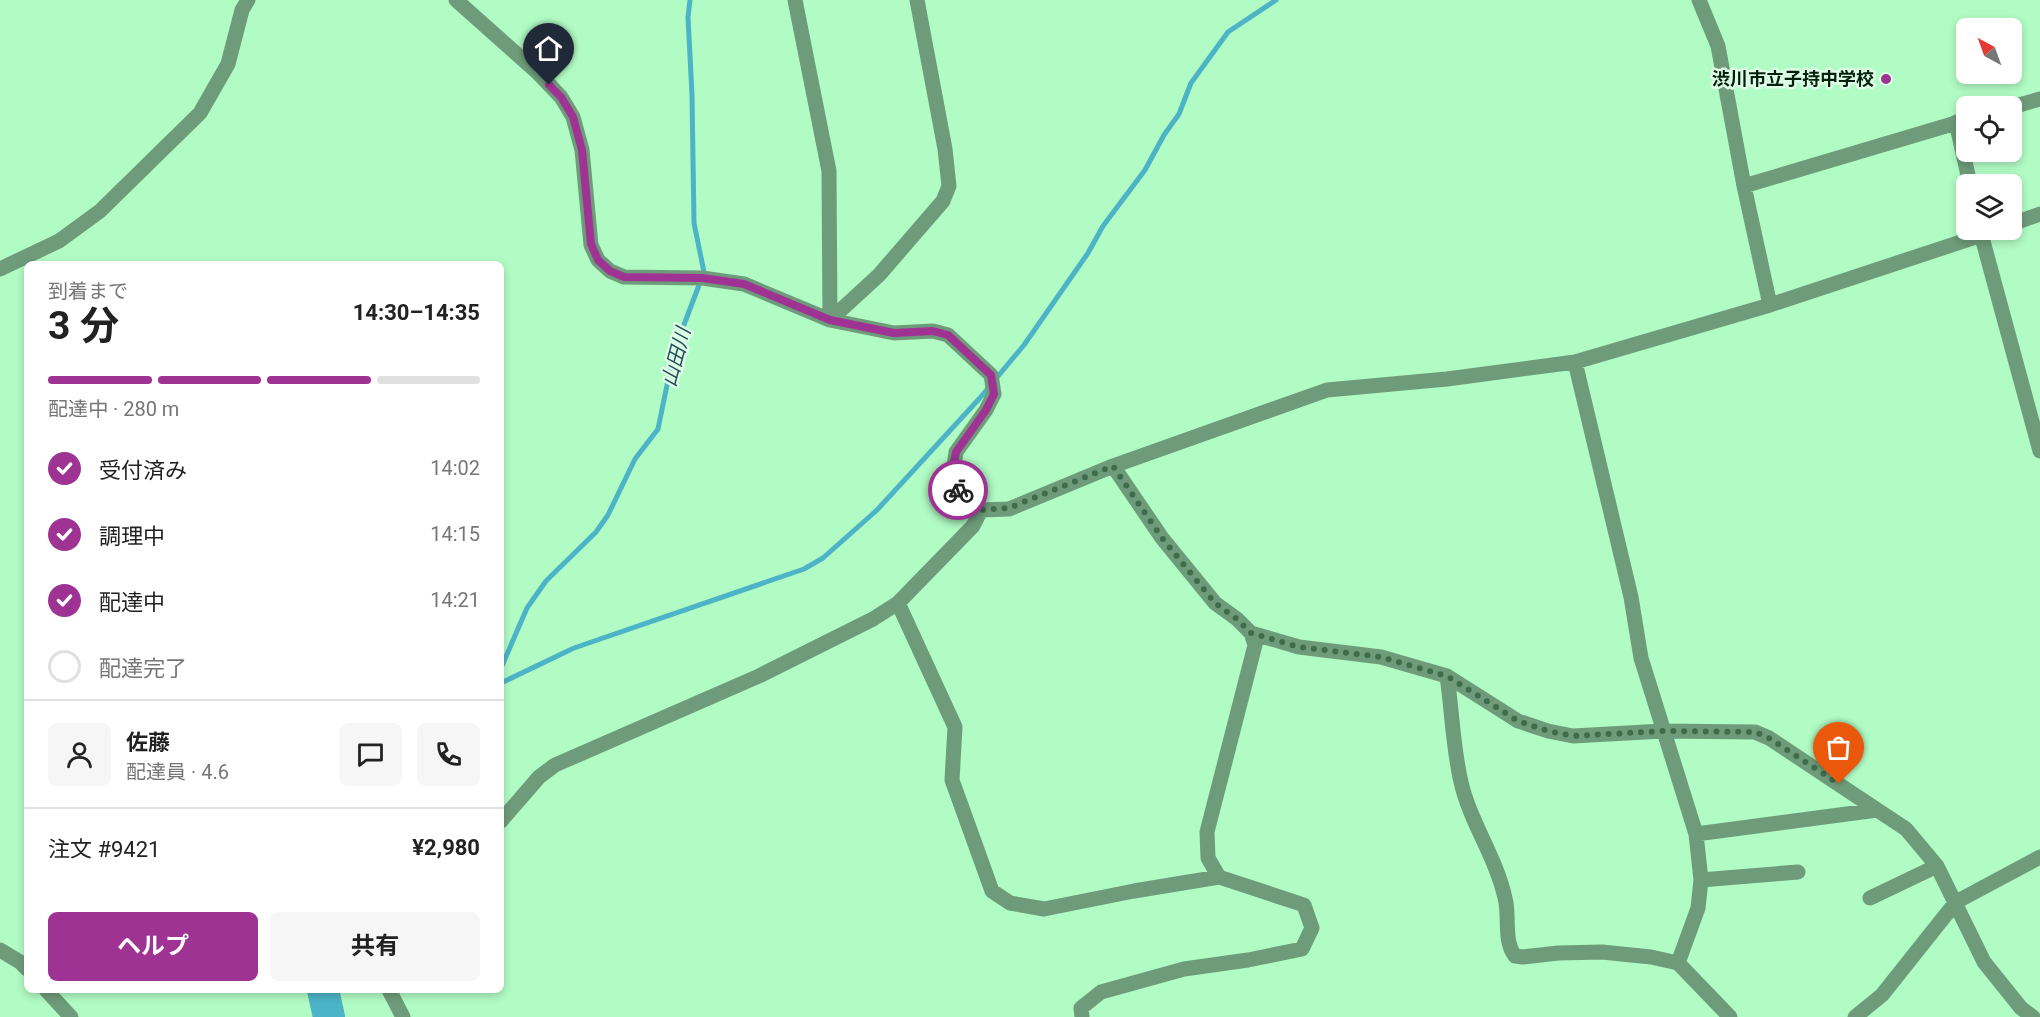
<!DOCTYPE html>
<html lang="ja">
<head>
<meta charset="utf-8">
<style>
  :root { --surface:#fff; --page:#f6f6f6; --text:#222; --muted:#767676; --line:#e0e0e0; --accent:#9e3393 }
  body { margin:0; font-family:Roboto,"Noto Sans JP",sans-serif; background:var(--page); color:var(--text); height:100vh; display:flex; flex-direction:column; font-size:22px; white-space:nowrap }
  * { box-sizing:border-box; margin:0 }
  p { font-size:20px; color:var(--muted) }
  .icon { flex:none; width:33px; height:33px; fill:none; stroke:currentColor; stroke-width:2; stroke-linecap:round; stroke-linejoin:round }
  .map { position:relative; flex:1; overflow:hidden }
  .drawer { position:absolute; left:24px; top:261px; width:480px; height:732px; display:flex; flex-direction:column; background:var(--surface); border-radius:9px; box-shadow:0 3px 9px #0003 }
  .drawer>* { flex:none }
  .needle { width:39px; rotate:319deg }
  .buttons { position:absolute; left:1956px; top:18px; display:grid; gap:12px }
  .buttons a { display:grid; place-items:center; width:66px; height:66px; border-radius:9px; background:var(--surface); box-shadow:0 3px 9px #0003; font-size:30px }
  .pin { position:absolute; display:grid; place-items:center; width:51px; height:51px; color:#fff; margin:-62px -26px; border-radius:50% 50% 50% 0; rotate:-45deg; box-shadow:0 0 6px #0007 }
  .pin .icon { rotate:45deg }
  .courier { position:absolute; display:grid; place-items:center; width:60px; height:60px; margin:-30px; border:4px solid #9e3393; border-radius:50%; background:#fff; color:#222; box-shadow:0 2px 8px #0007 }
  .summary em { font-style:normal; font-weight:700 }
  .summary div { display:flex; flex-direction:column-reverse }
  .summary { display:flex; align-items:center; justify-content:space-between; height:102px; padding:0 24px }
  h1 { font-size:39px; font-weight:700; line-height:45px }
  .bar { display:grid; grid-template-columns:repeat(4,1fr); gap:9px 6px; align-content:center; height:72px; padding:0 24px }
  .bar i { height:8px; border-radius:4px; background:var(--line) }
  .bar .active { background:var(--accent) }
  .bar p { grid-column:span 4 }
  .line { display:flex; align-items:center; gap:15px; padding:0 24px; border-top:2px solid var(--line) }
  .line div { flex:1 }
  .round { display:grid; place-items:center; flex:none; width:63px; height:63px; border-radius:9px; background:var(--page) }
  ol { padding:0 24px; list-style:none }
  li { display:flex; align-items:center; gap:18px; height:66px }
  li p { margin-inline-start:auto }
  li .icon { padding:6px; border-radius:50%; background:var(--accent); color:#fff; stroke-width:4 }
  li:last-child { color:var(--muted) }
  li i { width:33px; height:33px; border:3px solid var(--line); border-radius:50% }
  .button { display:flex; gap:12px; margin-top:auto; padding:12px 24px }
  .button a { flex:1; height:69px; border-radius:9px; background:var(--accent); color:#fff; font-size:24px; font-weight:700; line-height:69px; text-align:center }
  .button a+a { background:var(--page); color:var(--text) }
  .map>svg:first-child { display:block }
</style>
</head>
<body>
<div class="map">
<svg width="2040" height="1017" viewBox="0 0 2040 1017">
  <rect width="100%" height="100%" fill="#b1fbc4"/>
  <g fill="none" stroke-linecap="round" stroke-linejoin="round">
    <path stroke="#4db3c6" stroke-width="5" d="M501 668 527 608 546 581 596 532 608 515 635 459 658 429 674 351 704 272 694 223 692 95 688 17 690 0
      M501 683 574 648 804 569 823 558 877 510 979 399 1024 345 1088 253 1103 226 1145 170 1164 135 1179 114 1191 83 1228 32 1276 0"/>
    <path stroke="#4db3c6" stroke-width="32" d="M323 990 329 1017"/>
    <path stroke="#6e9c7a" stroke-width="15" d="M456 0 538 73 561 97 573 117 582 150 591 245 598 260 610 271 624 277 702 278 744 284 830 320 894 333 933 331 948 335 991 375 994 394 986 410 956 452 953 473 957 489 981 510 1009 509 1113 466 1327 390 1447 379 1575 362 1770 305 1997 230
      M795 0 829 171 830 320
      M1699 0 1718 46 1744 186 1770 305
      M2012 107 2040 99
      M1956 122 1970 184
      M1744 186 1966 120
      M2012 224 2040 214
      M1980 230 2040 451
      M0 269 59 241 100 211 200 113 228 64 242 10 248 0
      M830 320 879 275 943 201 949 186 945 149 917 0
      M1575 362 1631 597 1641 658 1696 834 1701 880 1698 908 1678 963
      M898 603 955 727 952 780 992 891 1010 903 1044 909 1134 891 1219 877
      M1251 633 1299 647 1381 657 1447 676 1518 721 1548 731 1573 736 1663 731 1755 732 1769 738 1906 829 1937 866 1984 962 2021 1008 2033 1017
      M1447 676C1452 711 1453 748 1461 782 1470 822 1496 857 1505 898 1510 916 1503 940 1515 956L1523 957 1558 953 1602 952 1651 957 1678 963 1730 1017
      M501 821 539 777 555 765 759 676 873 619 898 603 973 526 981 510
      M1696 834 1877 810
      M1701 880 1798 872
      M1870 898 1937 866
      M0 950 20 962 27 969
      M46 990 71 1017
      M389 990 403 1017
      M1082 1017 1081 1008 1101 992 1184 969 1248 960 1302 949 1312 928 1304 905 1219 877 1208 858 1207 832 1255 645 1251 633 1237 619 1215 603 1162 538 1113 466
      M1855 1017 1882 995 1956 902 2040 857"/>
  </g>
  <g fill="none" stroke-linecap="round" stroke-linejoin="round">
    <path stroke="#3f6d4c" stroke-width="6" stroke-dasharray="0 10.8" d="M958 490 981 510 1009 508 1113 466 1162 538 1215 603 1237 619 1251 633 1299 647 1381 657 1447 676 1518 721 1548 731 1573 736 1663 731 1755 732 1769 738 1839 784"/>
    <path stroke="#9e3393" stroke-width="8" d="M549 85 561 97 573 117 582 150 591 244 598 260 610 271 624 277 702 278 744 284 830 320 894 333 933 331 948 335 991 375 994 394 986 410 956 452 952 473 958 490"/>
  </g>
  <circle fill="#9e3393" stroke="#dffce6" stroke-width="2" cx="1886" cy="79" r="6"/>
  <g text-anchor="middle" stroke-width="5" stroke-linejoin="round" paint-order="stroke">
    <g font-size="18" font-weight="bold" fill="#02200c" stroke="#dffce6" text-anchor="end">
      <text x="1874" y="85">渋川市立子持中学校</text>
    </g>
    <g font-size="20" font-style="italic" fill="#224e57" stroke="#dffce6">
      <text transform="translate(676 357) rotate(-75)" y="7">山田川</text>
    </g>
  </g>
</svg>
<div class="buttons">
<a><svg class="needle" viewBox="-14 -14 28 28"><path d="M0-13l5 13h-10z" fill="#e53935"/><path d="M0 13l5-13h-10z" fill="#767676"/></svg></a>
<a><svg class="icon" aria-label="locate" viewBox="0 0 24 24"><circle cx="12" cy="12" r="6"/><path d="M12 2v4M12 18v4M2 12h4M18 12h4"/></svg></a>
<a><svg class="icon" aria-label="layers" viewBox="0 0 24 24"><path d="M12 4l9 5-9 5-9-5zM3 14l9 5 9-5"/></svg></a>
</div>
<div class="pin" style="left:1839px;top:784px;background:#ea580c"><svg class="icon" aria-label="bag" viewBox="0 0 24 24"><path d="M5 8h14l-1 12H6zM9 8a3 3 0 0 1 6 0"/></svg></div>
<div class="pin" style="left:549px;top:85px;background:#1f2937"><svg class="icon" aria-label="home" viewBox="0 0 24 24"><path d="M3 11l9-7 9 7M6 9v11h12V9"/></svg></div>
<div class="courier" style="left:958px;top:490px"><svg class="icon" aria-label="bike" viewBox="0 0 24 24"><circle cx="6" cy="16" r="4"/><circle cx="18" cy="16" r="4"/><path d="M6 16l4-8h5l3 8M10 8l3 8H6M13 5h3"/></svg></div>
<section class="drawer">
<div class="summary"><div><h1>3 分</h1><p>到着まで</p></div><em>14:30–14:35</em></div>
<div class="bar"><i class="active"></i><i class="active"></i><i class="active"></i><i></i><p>配達中 · 280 m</p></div>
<ol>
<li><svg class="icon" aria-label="check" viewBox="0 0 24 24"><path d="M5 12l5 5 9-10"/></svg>受付済み<p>14:02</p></li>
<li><svg class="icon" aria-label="check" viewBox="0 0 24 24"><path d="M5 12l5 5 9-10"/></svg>調理中<p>14:15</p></li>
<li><svg class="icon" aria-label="check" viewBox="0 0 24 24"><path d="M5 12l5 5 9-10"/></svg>配達中<p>14:21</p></li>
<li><i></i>配達完了</li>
</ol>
<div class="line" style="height:108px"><a class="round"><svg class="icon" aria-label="person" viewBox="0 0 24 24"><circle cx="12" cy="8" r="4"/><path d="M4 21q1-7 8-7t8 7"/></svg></a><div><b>佐藤</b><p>配達員 · 4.6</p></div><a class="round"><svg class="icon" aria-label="chat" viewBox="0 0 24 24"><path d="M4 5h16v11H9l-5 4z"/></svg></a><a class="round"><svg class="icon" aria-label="phone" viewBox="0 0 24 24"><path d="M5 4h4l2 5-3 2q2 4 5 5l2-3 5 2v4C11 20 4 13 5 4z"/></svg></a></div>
<div class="line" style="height:78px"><div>注文 #9421</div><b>¥2,980</b></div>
<div class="button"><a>ヘルプ</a><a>共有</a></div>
</section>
</div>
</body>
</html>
